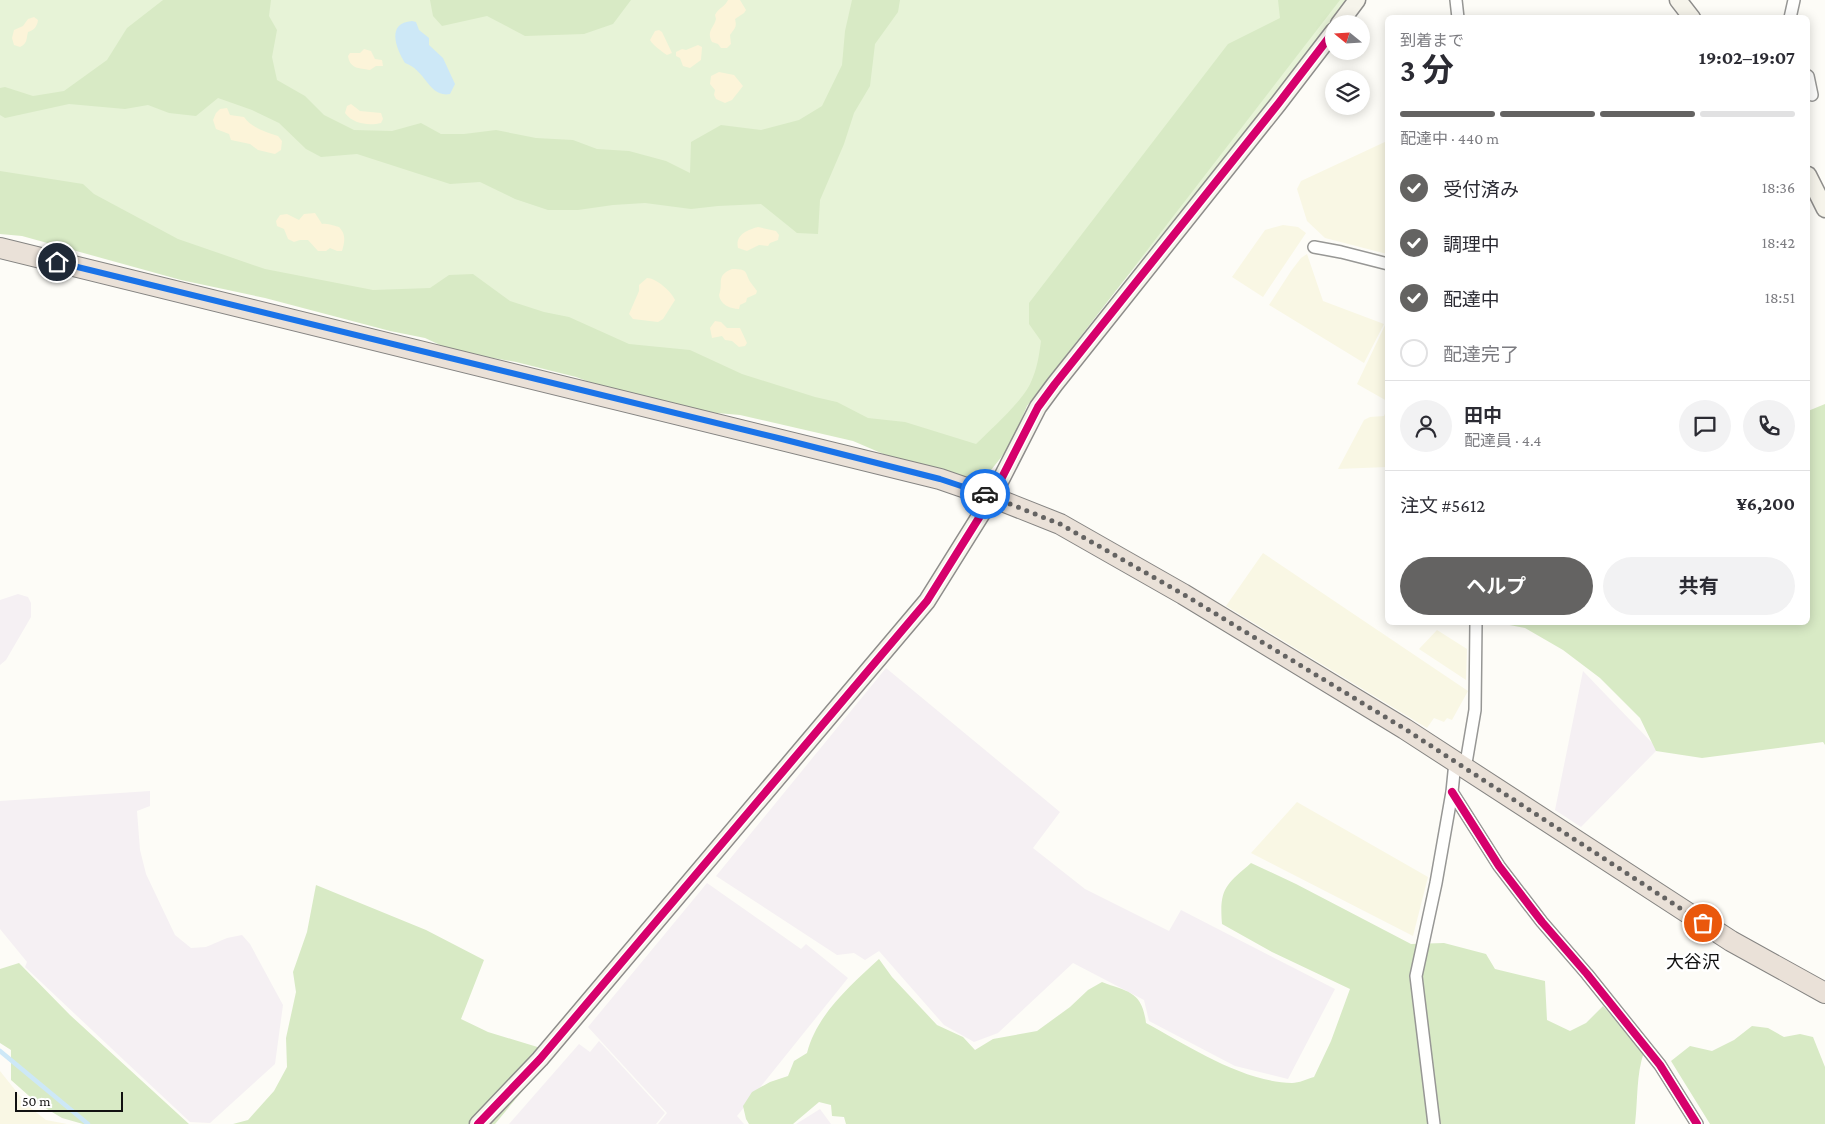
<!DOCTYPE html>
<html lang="ja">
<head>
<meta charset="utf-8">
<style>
  :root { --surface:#fff; --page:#f2f2f3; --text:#2b2b33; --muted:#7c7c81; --line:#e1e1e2; --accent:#646362 }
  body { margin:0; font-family:"Crimson Pro","Noto Sans JP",serif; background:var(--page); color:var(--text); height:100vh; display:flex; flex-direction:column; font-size:19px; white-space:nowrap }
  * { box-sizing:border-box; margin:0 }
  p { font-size:16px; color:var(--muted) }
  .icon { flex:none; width:28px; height:28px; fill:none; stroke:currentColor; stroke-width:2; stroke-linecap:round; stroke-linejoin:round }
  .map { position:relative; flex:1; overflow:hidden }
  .side { position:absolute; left:1385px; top:15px; width:425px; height:610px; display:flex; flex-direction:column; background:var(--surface); border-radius:8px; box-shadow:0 2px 12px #0003 }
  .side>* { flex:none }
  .needle { width:32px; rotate:288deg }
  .tools { position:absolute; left:1325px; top:15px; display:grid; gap:10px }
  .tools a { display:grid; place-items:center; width:45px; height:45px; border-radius:50%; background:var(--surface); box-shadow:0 2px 12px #0003; font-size:25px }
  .scale { position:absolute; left:15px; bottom:12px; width:108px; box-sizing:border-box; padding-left:5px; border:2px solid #111; border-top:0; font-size:14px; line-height:18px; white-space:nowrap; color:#111; -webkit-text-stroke:4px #fff; paint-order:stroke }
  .pin { position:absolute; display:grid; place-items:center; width:42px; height:42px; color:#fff; margin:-21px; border:2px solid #fff; border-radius:50%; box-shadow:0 1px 5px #0007 }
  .courier { position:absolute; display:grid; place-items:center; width:50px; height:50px; margin:-25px; border:4px solid #1a73e8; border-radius:50%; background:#fff; color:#222; box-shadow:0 1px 6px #0007 }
  .head em { font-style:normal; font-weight:700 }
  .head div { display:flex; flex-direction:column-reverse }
  .head { display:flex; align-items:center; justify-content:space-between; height:85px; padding:0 15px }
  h1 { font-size:32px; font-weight:700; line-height:38px }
  .bar { display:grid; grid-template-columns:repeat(4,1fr); gap:8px 5px; align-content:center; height:60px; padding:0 15px }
  .bar i { height:6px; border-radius:4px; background:var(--line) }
  .bar .selected { background:var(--accent) }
  .bar p { grid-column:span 4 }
  .line { display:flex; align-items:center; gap:12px; padding:0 15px; border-top:1px solid var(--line) }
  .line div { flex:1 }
  .round { display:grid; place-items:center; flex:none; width:52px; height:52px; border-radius:26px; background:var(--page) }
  ol { padding:0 15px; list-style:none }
  li { display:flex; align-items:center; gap:15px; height:55px }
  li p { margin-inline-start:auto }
  li .icon { padding:5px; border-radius:50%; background:var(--accent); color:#fff; stroke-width:4 }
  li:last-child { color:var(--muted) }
  li i { width:28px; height:28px; border:2px solid var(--line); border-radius:50% }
  .primary-button { display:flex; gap:10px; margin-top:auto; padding:10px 15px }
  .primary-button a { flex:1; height:58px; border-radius:30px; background:var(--accent); color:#fff; font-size:20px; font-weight:700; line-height:58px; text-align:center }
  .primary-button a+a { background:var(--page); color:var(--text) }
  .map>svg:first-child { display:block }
</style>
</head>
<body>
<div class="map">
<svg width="1825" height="1124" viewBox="0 0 1825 1124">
  <rect width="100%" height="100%" fill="#fdfcf7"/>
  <path fill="#f5f0f3" d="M18 594 28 597 31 603V617L6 660 0 665V600Z
    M886 668 1060 812 1033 848 1085 889 1169 931 1181 910 1335 989 1288 1079 1235 1066 1149 1021 1144 1000 1073 963 998 1033 974 1042 944 1025 879 951 865 960 854 953 837 955 716 876Z
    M1583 671 1658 749 1581 827 1555 810Z
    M150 791V806L137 811 140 850 146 874 175 935 191 948 206 947 227 938 242 935 250 944 283 1005 275 1064 210 1123 190 1122 144 1079 25 967 27 962 0 929V801Z
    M707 883 801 949 806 944 848 978 737 1116 744 1124H658L667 1113 588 1027Z
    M599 1041 665 1113 656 1124H509L579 1044 590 1052Z
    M820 1109 831 1124H796Z"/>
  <path fill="#f9f7e4" d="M1387 141V254L1325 238 1307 221 1297 189 1301 181Z
    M1283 225 1298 227 1306 233 1263 297 1232 277 1265 230Z
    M1307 254 1323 301 1384 324 1364 363 1269 305 1291 271 1301 258Z
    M1386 323H1388L1387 401 1357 384Z
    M1387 409V467L1338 469 1364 420 1370 417 1384 416Z
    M1263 553 1468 691 1452 720 1447 718 1444 722 1434 718 1427 728 1226 606Z
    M1437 630 1467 649 1466 680 1419 649Z
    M1297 802 1428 877 1413 936 1251 853Z
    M0 1071 28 1106 46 1120 67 1124H0Z"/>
  <path fill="#e7f3d7" d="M0 0H1354L977 460 0 208Z"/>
  <path fill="#d8eac5" d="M163 0H271L269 16 277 30 272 57 277 80 305 96 324 115 354 130 392 131 421 123 441 134H464L496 130 536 138 573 140 597 149 629 151 666 161 690 173 691 142 721 125 761 130 799 120 822 106 842 65 845 31 852 0H900L898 12 875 44 870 86 854 113 844 144 820 200 818 234 797 233 761 204 718 206 691 209 645 203 613 205 578 210H548L515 199 480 182 450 184 357 154 321 157 306 149 279 123 252 110 218 98 196 116 169 113 148 105 125 109 69 104 5 118 0 115V88L5 87 33 96 64 91 107 60 127 28Z
    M430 0H631L613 24 584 34 525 36 487 16 442 26 433 16Z
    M1278 0H1340L1027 406 1010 446 984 479 961 478 902 462 853 441 740 415 705 412 652 398 608 389 576 377 516 362 453 351 425 338 390 331 265 298 181 280 22 236 0 234V171L83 184 94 194 178 239 265 269 373 290 430 288 449 275 473 274 510 301 544 312 569 317 629 344 690 350 742 374 815 397 837 402 868 418 905 422 976 444C991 429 1023 401 1031 382 1037 369 1039 356 1041 341L1029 324V303L1228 44 1280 18Z
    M1825 404V745L1823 742 1702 758 1656 751 1640 718 1600 678 1563 650 1525 628 1499 623 1808 622V411Z
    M1251 863 1296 884 1411 944 1444 943 1486 954 1495 969 1545 981 1547 1020 1570 1031 1586 1023 1603 1006 1644 1052C1636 1075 1638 1100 1635 1124H846L844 1117 832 1116 831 1105 819 1102 793 1124H749L746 1119 743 1106 752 1092 770 1082 788 1076 794 1061 807 1053C817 1014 850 986 879 959L892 977 937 1025 963 1037 975 1050 993 1039 1037 1031 1070 1007 1088 990 1102 982C1128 992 1142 991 1146 1023 1188 1046 1243 1082 1292 1083 1299 1083 1307 1079 1314 1077L1331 1041 1350 989 1272 952 1222 924C1219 888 1226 885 1251 863Z
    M316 885 426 930 484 960 461 1019 488 1032 544 1049V1065L495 1124H233L248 1120 274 1091 287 1067 286 1038 296 992 293 972 307 932Z
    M19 963 70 1015 189 1124H83L62 1118 37 1103 11 1080V1050L0 1043V969Z
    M1752 1026 1768 1028 1784 1037 1800 1034 1813 1037 1825 1067V1124H1710L1671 1061 1690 1046 1712 1051 1734 1040Z"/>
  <path fill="#fcf4d9" d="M728 0H740L746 10 744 13 735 19C737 27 735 28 730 35L731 44 727 48H721L718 44 712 42C706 31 714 28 716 19L715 15C718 8 725 7 728 0Z
    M34 17 38 20C37 27 34 30 28 32 26 39 28 43 20 47L14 45 12 38 14 30 23 26 28 19Z
    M659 30 662 32 672 53 667 55C661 51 653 45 650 40L655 31Z
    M698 45 702 47 701 60 690 68 683 66 680 58 676 56V52L682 49 686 50Z
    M364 49 371 51 375 59 382 60 383 66H376L370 70C359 68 350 69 348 56L350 53H360Z
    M719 72 734 75 743 86 732 100 725 103 716 99 714 95 715 90 710 84 711 76Z
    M351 104 360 111 381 113 383 119 381 123C369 126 353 124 345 113L347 106Z
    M227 108 230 115 244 117C252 128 265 132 278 136L282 141 281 150 275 154 258 150 250 144 231 140 229 134 216 129 213 120 216 113 220 109Z
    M315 213 322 224C329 223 333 226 339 227 346 234 345 241 342 251H337L330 248 326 251H318L308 240H300L294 242 288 239 284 229 277 226 276 221 280 215 287 214 299 220 304 214Z
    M758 227 776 231 779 235 778 240 770 243 768 246 759 245 747 251 738 248C735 235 747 230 758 227Z
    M732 269C750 269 744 273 751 283 753 286 755 288 757 291L756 294 747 298 746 302 740 305 739 309C730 309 720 304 719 295 724 282 715 276 732 269Z
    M647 278C656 278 672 292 675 300L663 319 658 322 633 319 629 314 639 291V285Z
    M715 321 721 322 727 328H740L747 343 745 346 739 347 732 341 725 340 722 336 712 338 710 328Z"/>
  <path fill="#cde8f7" d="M412 21 416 22 419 30 429 38V45L443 58 455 84 450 94C429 98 426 70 405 63 396 48 386 23 412 21Z"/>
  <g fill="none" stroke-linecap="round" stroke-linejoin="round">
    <path stroke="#cde8f7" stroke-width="4.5" d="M0 1051 88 1124"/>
    <g stroke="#979795" stroke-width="14">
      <path id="street" d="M1456 0 1458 18
        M1790 18 1794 0
        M1808 76 1812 95
        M1314 247 1341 252 1388 264
        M1465 769 1475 710 1476 622
        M1452 792 1499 866 1542 922 1587 974 1660 1065 1697 1124
        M1434 1124 1416 976 1436 883 1452 792 1455 762"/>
    </g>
    <g stroke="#8e8d8b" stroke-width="19">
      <path id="secondary" d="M1678 0 1692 18
        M1339 24 1357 0
        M1808 175 1825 209
        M478 1124 540 1059 927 601 992 497 1038 407 1055 384 1278 104 1334 31"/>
    </g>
    <g stroke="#858482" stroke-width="22">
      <path id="highway" d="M0 248 940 479 992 497 1060 524 1183 594 1405 729 1731 941 1825 993"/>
    </g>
    <use href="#street" stroke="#fffffe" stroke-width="11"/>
    <use href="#secondary" stroke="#f6f4eb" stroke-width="16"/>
    <use href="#highway" stroke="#eae1d8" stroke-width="20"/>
    <g stroke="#fff" stroke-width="11">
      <path id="cycleway" d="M1452 792 1499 866 1542 922 1587 974 1660 1065 1697 1124
        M478 1124 540 1059 927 601 992 497 1038 407 1055 384 1278 104 1334 31"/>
    </g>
    <use href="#cycleway" stroke="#d6006c" stroke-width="8"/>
  </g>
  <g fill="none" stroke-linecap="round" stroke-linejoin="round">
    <path stroke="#646362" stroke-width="5" stroke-dasharray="0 9" d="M985 494 1060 524 1183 594 1405 729 1703 923"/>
    <path stroke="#1a73e8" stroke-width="6" d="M57 262 778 438 940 479 985 494"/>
  </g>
  <g text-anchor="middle" stroke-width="5" stroke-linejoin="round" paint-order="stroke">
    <g font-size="18" fill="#111" stroke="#fff">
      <text x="1693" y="968">大谷沢</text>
    </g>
  </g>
</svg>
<div class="tools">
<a><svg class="needle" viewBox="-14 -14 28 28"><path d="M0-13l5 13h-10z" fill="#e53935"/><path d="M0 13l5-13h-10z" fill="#7c7c81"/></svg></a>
<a><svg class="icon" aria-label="layers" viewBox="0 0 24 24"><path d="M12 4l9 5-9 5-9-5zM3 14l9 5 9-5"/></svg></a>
</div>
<div class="scale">50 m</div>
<div class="pin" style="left:1703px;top:923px;background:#ea580c"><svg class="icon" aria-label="bag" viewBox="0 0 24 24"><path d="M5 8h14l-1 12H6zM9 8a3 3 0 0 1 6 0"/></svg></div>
<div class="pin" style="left:57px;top:262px;background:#1f2937"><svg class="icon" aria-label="home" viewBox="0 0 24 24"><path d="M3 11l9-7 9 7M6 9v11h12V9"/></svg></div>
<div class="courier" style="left:985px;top:494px"><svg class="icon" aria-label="car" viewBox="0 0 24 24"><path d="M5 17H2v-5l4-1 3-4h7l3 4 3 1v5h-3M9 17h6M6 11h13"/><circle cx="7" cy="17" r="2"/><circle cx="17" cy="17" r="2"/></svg></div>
<section class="side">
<div class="head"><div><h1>3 分</h1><p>到着まで</p></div><em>19:02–19:07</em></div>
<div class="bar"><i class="selected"></i><i class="selected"></i><i class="selected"></i><i></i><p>配達中 · 440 m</p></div>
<ol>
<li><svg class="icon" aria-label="check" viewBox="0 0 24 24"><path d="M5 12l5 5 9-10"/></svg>受付済み<p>18:36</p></li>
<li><svg class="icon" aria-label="check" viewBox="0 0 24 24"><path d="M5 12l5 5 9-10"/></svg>調理中<p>18:42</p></li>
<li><svg class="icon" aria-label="check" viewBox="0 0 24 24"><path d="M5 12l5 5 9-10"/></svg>配達中<p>18:51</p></li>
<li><i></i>配達完了</li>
</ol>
<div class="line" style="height:90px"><a class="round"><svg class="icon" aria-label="person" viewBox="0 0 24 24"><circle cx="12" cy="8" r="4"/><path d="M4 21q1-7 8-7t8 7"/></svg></a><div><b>田中</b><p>配達員 · 4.4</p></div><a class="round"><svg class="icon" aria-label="chat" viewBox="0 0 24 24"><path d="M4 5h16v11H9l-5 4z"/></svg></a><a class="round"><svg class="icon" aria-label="phone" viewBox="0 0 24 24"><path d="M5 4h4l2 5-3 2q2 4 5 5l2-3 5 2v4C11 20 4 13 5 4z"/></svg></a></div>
<div class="line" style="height:65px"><div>注文 #5612</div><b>¥6,200</b></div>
<div class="primary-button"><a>ヘルプ</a><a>共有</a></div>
</section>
</div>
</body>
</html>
